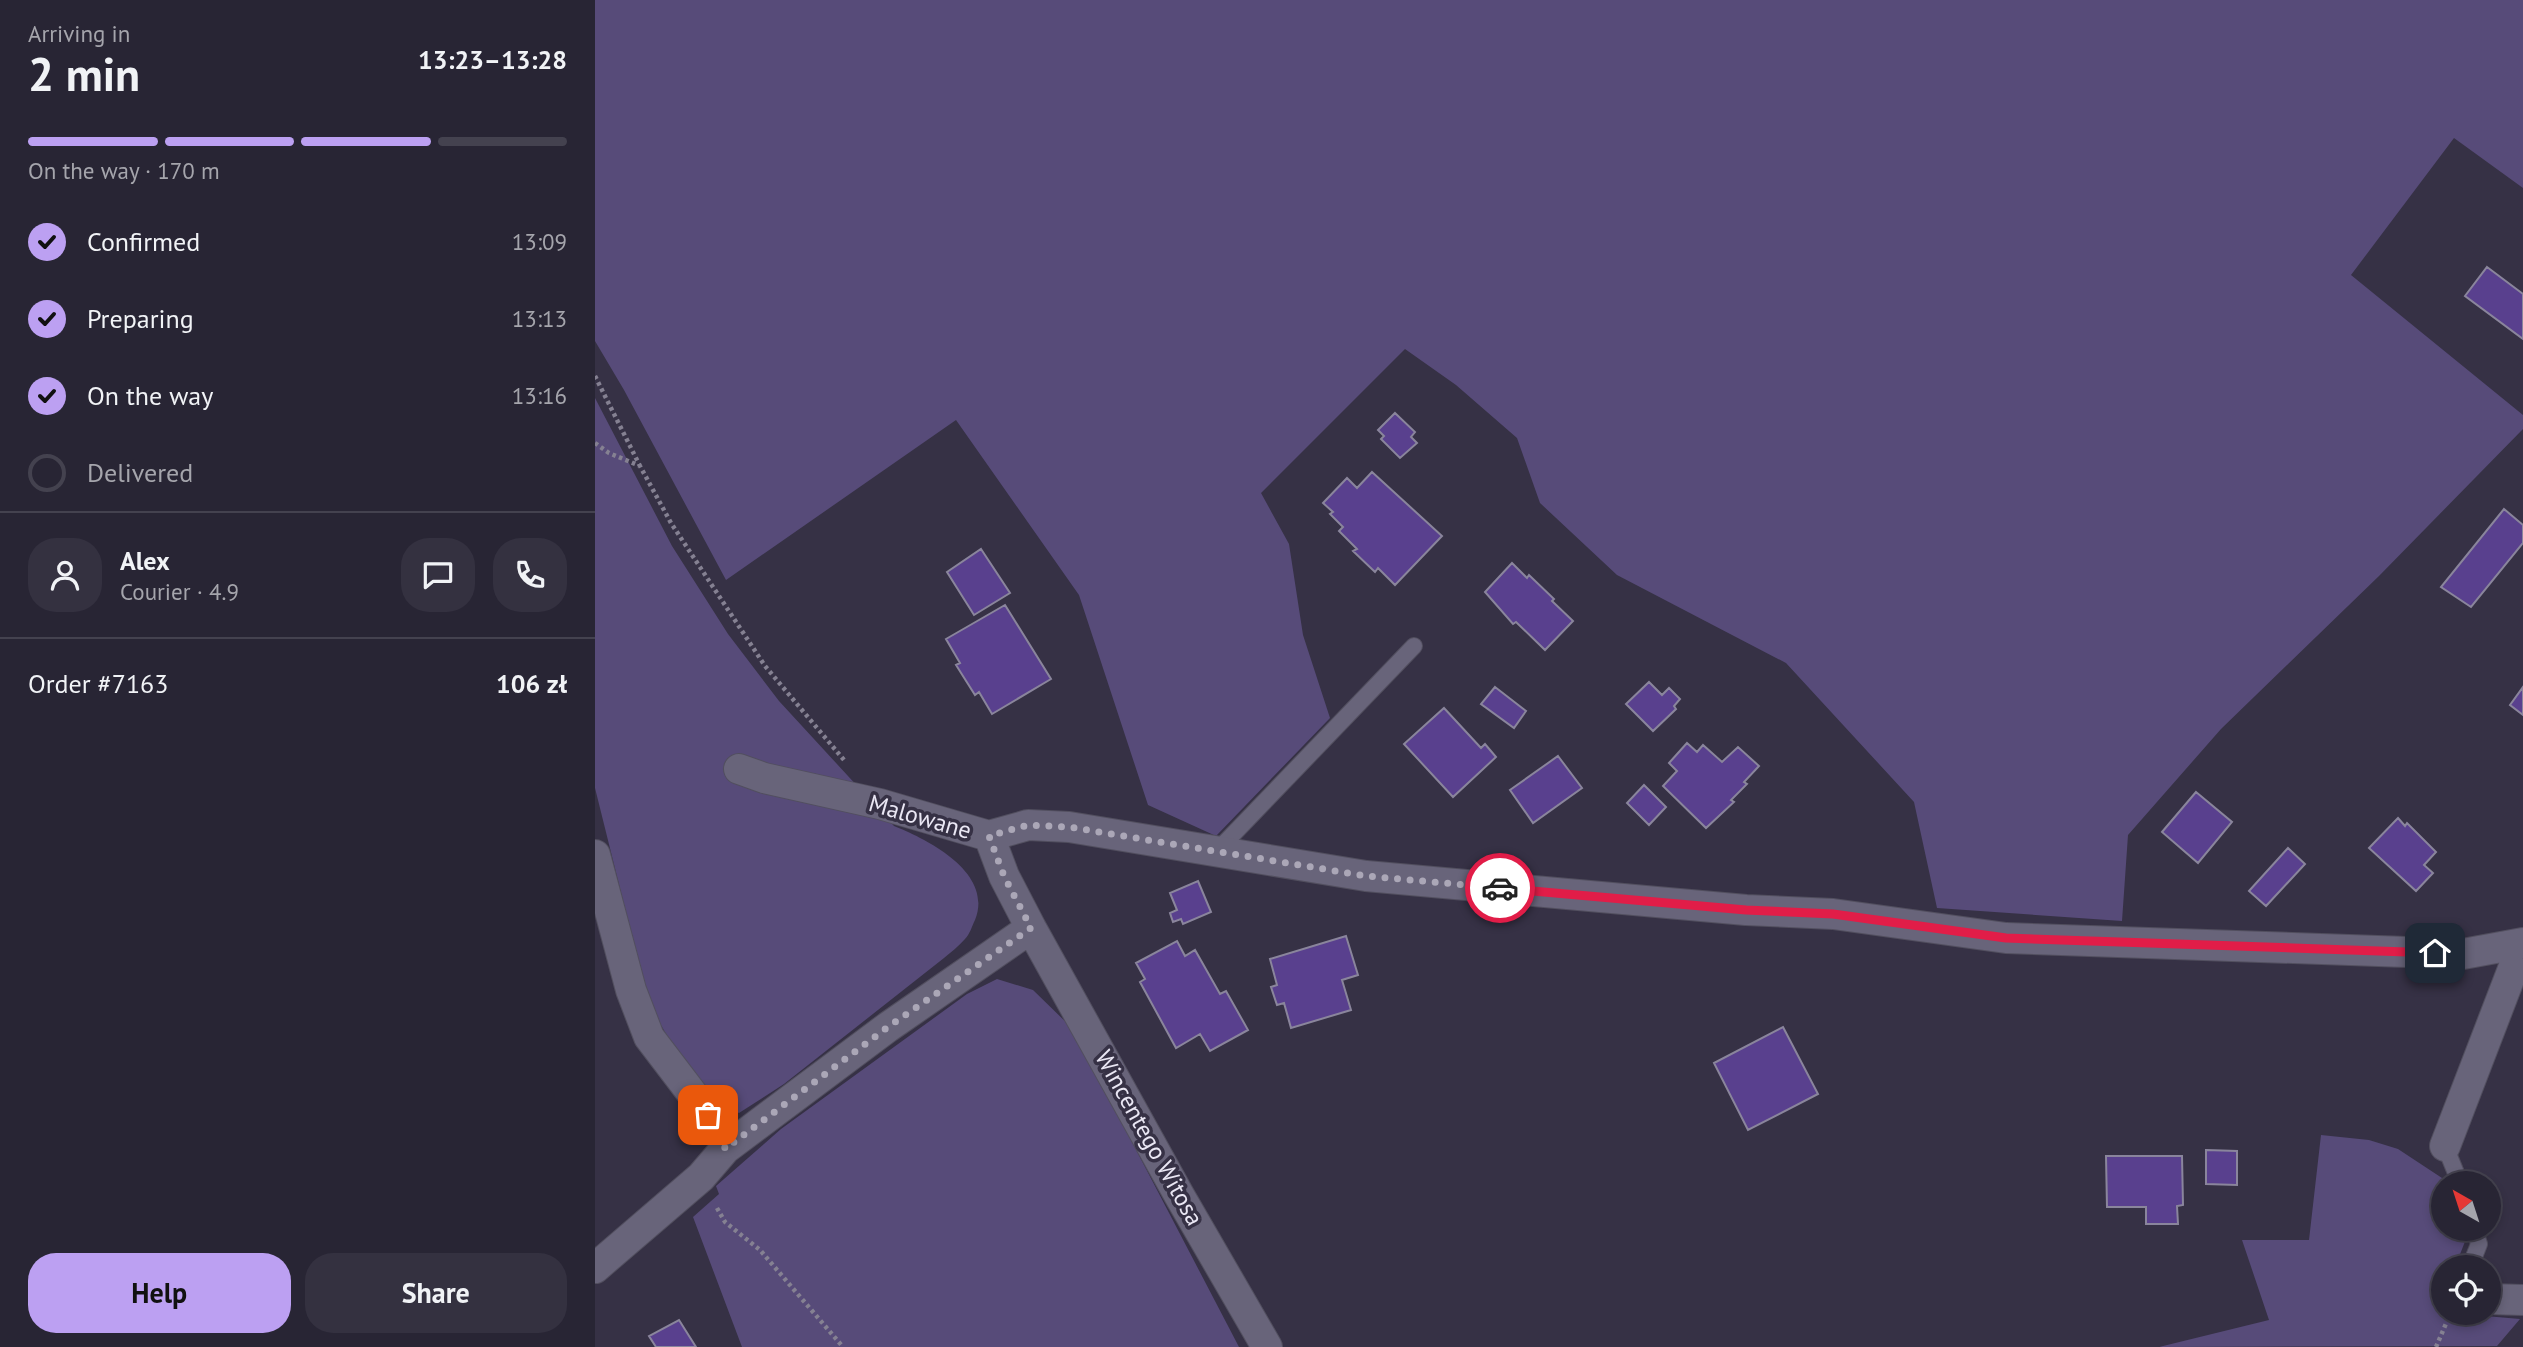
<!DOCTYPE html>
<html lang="en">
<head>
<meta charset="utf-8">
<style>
  :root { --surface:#282534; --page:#343140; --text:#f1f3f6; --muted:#a5a5ac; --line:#44424f; --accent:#bca0f2 }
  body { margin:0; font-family:"PT Sans",sans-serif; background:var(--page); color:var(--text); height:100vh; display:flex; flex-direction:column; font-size:26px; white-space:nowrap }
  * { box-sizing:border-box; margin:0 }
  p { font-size:23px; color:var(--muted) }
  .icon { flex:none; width:38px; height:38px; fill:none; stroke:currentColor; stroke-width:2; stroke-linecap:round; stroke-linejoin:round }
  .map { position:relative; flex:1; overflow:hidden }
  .sheet { display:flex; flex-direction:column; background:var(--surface); width:595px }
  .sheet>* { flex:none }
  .needle { width:46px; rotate:321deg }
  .buttons { position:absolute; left:1836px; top:1171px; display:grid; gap:14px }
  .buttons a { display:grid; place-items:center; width:70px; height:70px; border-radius:50%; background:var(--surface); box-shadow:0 4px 10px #0003,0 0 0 2px var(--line); font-size:35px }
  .pin { position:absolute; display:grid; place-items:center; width:60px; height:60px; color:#fff; margin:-30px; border-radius:14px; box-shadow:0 4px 10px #0006 }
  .courier { position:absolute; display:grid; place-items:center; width:70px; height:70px; margin:-35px; border:5px solid #e11d48; border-radius:50%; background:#fff; color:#222; box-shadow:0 2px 9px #0007 }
  .summary em { font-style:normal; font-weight:600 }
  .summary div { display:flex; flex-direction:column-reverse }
  .summary { display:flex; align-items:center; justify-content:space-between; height:119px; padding:0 28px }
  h1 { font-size:46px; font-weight:600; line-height:52px }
  .bar { display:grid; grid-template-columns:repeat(4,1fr); gap:10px 7px; align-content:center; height:84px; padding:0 28px }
  .bar i { height:9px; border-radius:5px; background:var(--line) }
  .bar .selected { background:var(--accent) }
  .bar p { grid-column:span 4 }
  .line { display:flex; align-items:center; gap:18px; padding:0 28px; border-top:2px solid var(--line) }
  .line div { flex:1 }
  .round { display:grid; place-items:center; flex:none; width:74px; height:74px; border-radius:28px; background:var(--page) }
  ol { padding:0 28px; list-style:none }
  li { display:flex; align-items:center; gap:21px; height:77px }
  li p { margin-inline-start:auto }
  li .icon { padding:7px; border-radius:50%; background:var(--accent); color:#111; stroke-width:4 }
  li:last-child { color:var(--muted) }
  li i { width:38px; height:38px; border:4px solid var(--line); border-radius:50% }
  .primary-button { display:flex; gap:14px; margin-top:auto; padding:14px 28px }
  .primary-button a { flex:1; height:80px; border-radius:28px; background:var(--accent); color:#111; font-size:28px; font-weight:600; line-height:80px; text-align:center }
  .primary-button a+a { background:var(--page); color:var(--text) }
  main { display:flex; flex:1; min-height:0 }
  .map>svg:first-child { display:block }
</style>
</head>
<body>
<main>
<section class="sheet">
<div class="summary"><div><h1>2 min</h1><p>Arriving in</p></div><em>13:23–13:28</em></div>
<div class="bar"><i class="selected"></i><i class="selected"></i><i class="selected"></i><i></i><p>On the way · 170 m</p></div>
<ol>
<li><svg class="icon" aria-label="check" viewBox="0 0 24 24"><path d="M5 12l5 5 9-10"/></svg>Confirmed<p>13:09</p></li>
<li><svg class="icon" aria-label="check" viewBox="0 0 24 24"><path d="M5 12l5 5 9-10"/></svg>Preparing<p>13:13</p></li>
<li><svg class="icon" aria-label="check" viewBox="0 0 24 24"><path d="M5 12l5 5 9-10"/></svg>On the way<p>13:16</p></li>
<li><i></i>Delivered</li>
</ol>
<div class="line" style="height:126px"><a class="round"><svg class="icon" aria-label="person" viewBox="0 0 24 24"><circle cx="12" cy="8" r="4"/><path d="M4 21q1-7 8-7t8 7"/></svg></a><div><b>Alex</b><p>Courier · 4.9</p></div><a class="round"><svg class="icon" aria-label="chat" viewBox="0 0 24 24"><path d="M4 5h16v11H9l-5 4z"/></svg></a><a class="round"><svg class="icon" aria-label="phone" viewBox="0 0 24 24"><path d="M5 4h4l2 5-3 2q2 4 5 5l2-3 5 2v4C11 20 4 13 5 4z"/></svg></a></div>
<div class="line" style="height:91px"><div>Order #7163</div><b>106 zł</b></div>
<div class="primary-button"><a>Help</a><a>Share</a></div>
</section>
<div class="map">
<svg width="1928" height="1347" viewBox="0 0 1928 1347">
  <rect width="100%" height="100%" fill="#363145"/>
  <path fill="#574b79" d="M0 0H1928V188L1859 138 1756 275 1928 415V429L1784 576 1626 729 1533 835 1527 921 1342 908 1319 802 1191 663 1022 575 945 503 922 438 861 385 810 349 666 493 694 544 708 635 735 718 621 836 553 805 484 595 361 420 131 580 29 390 0 341Z
    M0 398 77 546 133 634 184 701 299 826C334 840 399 873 380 920 377 926 375 934 370 939 364 946 356 952 349 958L189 1084 144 1113 122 1102 84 1056 60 1015 46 973 0 788Z
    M402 979 438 990 478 1029 644 1347H147L98 1217 124 1194 121 1186 186 1129 372 994Z
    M1726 1135 1774 1140 1803 1149 1847 1178 1849 1183 1848 1228 1866 1229 1871 1239 1860 1267H1848V1300L1844 1312 1925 1319 1902 1346 1564 1347 1674 1320 1647 1240H1714Z"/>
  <path fill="#59408e" stroke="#8a859c" stroke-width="2" d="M1892 267 1928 294V339L1870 296Z
    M800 413 820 432 816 437 822 443 805 458 786 439 789 436 783 430Z
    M777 472 847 536 800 585 783 568 780 572 758 551 762 549 744 531 748 527 735 514 738 512 728 503 752 478 762 488Z
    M1909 509 1928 525V543L1876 607 1846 587Z
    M386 549 415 593 379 615 352 572Z
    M917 563 932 578 934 575 959 599 957 601 978 621 950 650 921 622 918 624 890 592Z
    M410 605 456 679 397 714 384 692 380 695 361 665 365 663 351 639Z
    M1054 682 1067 695 1074 688 1085 699 1079 706 1081 709 1058 731 1031 704Z
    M900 687 931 711 919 728 886 704Z
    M1928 687V715L1915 705Z
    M849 708 886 748 890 744 901 757 858 797 809 744Z
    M1092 743 1102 752 1108 745 1127 762 1143 747 1164 766 1149 782 1152 784 1136 800 1139 802 1111 828 1068 786 1082 771 1074 763Z
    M963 756 987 788 938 823 915 790Z
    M1049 785 1071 807 1054 825 1032 803Z
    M1601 792 1637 822 1603 863 1567 832Z
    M1803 818 1810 826 1812 823 1841 852 1829 865 1838 873 1821 891 1774 848Z
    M1693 848 1710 864 1671 906 1654 891Z
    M603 881 616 912 588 924 586 919 578 922 575 913 582 910 575 893Z
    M751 936 763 975 747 980 756 1010 696 1028 689 1003 682 1005 676 987 682 985 675 959Z
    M582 941 590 956 600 950 625 994 631 991 653 1030 615 1051 605 1034 581 1048 545 982 550 979 541 963Z
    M1188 1027 1223 1094 1153 1130 1119 1063Z
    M1611 1150 1642 1151V1185L1611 1184Z
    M1511 1156H1587L1588 1205 1582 1206 1583 1224H1551V1207H1512Z
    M84 1320 101 1347H61L54 1336Z"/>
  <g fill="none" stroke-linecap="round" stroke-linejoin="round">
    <g stroke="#524f5f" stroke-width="18">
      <path id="lane" d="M620 853 819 646
        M1850 1146 1865 1183
        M1875 1267 1884 1244 1879 1228"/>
    </g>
    <g stroke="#524f5f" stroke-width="32">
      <path id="street" d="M144 769 169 778 285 804 394 836 433 825 474 827 771 876 1151 910 1238 914 1411 938 1868 954 1928 943
        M394 836 409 876 436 928 584 1195 672 1347
        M0 855 36 990 54 1037 128 1134 130 1149 106 1177 0 1268
        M1850 1146 1928 943
        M130 1149 293 1027 436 928
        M1894 1299 1928 1300"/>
    </g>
    <path stroke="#858192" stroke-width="4.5" stroke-dasharray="3.5 3.5" stroke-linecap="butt" d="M0 376 45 466
      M0 443 14 453 45 466 76 523 170 666 249 760
      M122 1208 130 1222 165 1250 248 1347
      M1841 1347 1856 1312"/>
    <use href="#lane" stroke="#68647a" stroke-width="16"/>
    <use href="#street" stroke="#68647a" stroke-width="30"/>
  </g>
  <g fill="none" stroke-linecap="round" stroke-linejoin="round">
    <path stroke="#aba7b7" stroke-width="7" stroke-dasharray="0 12.6" d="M113 1115 128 1134 130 1149 293 1027 436 928 409 876 394 836 433 825 474 827 771 876 905 888"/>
    <path stroke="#e11d48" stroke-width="9" d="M905 888 1151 910 1238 914 1411 938 1840 953"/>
  </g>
  <g text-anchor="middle" stroke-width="7" stroke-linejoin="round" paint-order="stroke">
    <g font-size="24" fill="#eae7f4" stroke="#363145">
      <text transform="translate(325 817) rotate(16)" y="8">Malowane</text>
      <text transform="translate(554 1138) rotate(61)" y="8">Wincentego Witosa</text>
    </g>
  </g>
</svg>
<div class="buttons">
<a><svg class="needle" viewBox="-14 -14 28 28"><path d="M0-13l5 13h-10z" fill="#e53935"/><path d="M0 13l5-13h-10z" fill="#a5a5ac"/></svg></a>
<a><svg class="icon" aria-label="locate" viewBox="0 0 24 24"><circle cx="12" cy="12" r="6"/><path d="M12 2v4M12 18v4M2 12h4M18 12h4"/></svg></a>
</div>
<div class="pin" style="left:113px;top:1115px;background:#ea580c"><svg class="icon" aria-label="bag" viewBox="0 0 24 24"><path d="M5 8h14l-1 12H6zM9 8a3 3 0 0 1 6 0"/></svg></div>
<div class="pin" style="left:1840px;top:953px;background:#1f2937"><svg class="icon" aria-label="home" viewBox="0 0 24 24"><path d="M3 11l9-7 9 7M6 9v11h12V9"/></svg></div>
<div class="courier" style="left:905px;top:888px"><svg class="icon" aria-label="car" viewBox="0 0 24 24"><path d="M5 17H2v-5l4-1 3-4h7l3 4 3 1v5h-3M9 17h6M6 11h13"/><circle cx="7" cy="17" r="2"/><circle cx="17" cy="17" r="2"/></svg></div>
</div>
</main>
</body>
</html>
